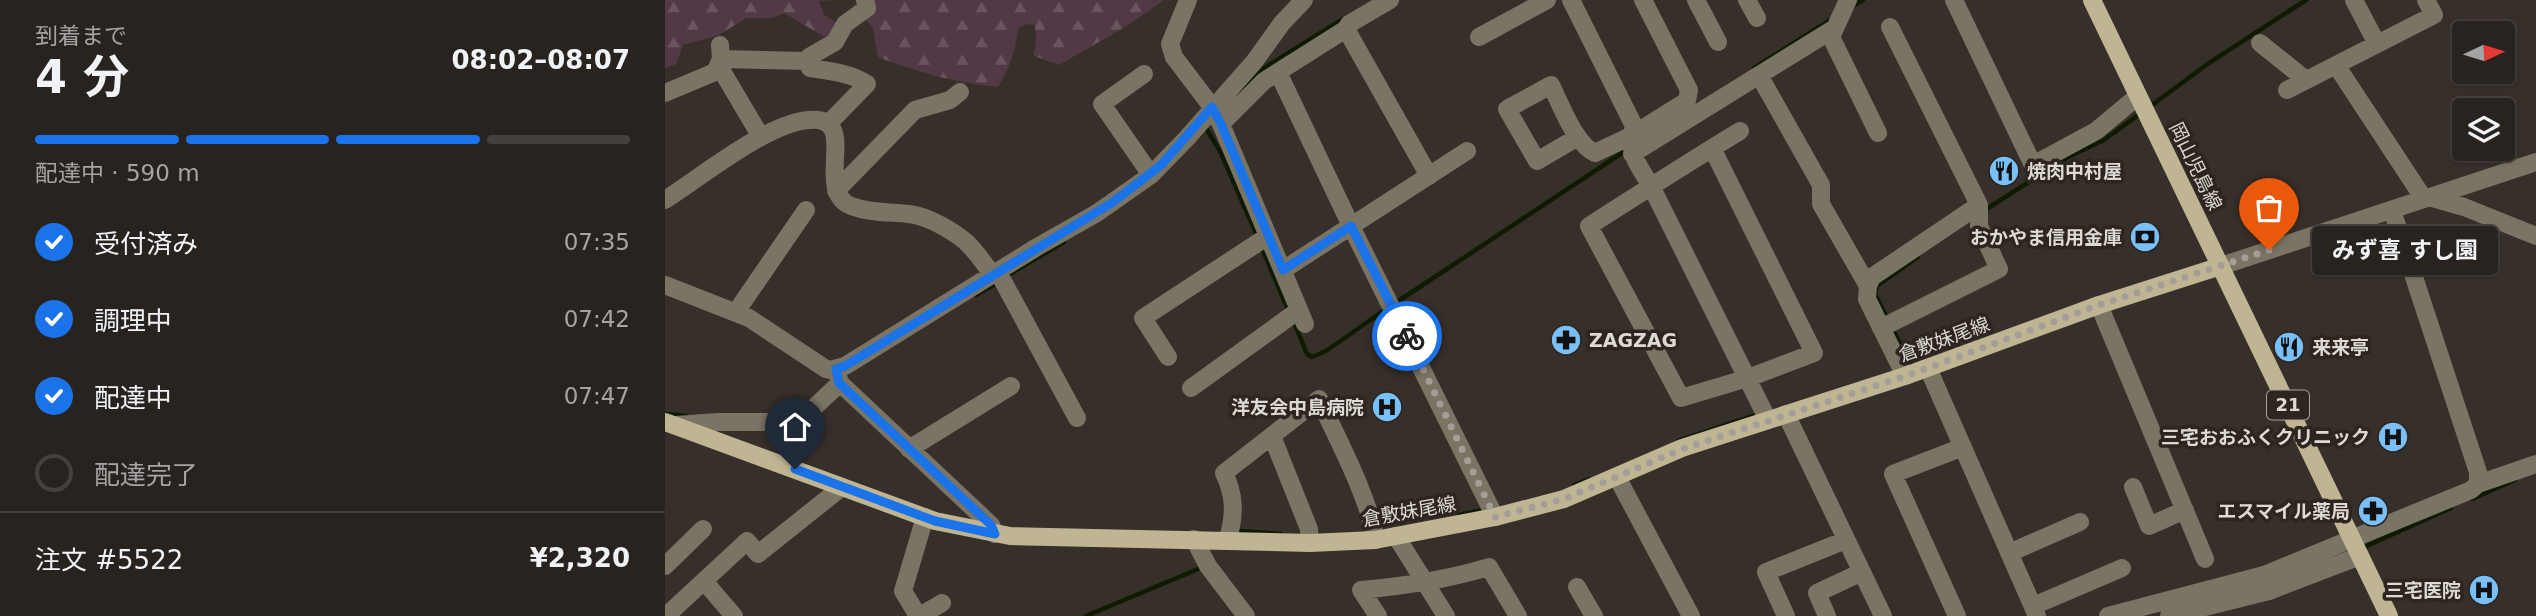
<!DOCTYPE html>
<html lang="ja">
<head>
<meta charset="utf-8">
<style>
  :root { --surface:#292320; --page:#312b29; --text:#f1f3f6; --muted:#a5a4a5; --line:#45403e; --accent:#1a73e8 }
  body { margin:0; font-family:"DejaVu Sans","Noto Sans JP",sans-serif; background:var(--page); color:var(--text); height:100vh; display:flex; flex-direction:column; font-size:26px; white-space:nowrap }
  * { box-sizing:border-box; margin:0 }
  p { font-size:23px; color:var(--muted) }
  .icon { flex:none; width:38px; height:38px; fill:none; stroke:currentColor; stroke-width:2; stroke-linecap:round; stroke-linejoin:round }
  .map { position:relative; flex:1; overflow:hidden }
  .drawer { display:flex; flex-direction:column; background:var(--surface); width:665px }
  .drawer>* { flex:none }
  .needle { width:46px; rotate:86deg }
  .buttons { position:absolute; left:1787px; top:21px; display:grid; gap:14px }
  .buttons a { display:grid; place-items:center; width:63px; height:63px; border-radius:7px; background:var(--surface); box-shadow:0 2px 5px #0004,0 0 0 2px var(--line); font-size:35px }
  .pin { position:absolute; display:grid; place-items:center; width:60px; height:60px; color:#fff; margin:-72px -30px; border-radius:50% 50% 50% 0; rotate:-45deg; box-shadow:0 0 7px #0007 }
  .pin .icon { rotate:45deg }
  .courier { position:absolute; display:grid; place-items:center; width:70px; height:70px; margin:-35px; border:5px solid #1a73e8; border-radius:50%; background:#fff; color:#222; box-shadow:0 2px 9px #0007 }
  .bubble { position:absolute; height:49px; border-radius:7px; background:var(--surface); box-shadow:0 2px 5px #0004,0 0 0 2px var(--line); font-size:23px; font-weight:700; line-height:49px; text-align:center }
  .summary em { font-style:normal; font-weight:700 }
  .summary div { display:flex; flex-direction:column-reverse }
  .summary { display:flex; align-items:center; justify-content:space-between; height:119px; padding:0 35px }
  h1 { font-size:46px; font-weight:700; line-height:52px }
  .bar { display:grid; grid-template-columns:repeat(4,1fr); gap:10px 7px; align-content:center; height:84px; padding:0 35px }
  .bar i { height:9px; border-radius:5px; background:var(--line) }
  .bar .on { background:var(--accent) }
  .bar p { grid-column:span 4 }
  .line { display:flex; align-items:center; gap:18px; padding:0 35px; border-top:2px solid var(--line) }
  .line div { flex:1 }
  ol { padding:0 35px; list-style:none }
  li { display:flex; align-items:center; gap:21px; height:77px }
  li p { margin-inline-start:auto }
  li .icon { padding:7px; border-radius:50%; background:var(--accent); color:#fff; stroke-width:4 }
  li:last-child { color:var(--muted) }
  li i { width:38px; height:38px; border:4px solid var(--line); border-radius:50% }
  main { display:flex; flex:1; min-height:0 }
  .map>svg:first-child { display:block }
</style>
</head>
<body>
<main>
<section class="drawer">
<div class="summary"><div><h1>4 分</h1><p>到着まで</p></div><em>08:02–08:07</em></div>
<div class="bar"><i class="on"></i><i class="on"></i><i class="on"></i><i></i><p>配達中 · 590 m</p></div>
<ol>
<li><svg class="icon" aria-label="check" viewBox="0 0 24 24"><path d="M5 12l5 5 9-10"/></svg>受付済み<p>07:35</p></li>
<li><svg class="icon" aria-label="check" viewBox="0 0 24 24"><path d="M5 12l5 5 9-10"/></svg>調理中<p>07:42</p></li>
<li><svg class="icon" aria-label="check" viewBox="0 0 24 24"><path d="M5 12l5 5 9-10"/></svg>配達中<p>07:47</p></li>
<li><i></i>配達完了</li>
</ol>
<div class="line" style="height:91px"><div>注文 #5522</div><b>¥2,320</b></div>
</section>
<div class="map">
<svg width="1871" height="616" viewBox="0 0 1871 616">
  <defs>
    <pattern id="forest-firs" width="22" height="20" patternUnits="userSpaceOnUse" patternTransform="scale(1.75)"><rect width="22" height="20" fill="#523945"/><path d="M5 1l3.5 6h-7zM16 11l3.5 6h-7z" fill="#6a555f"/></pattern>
  </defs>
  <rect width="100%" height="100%" fill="#372f2a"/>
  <path fill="url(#forest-firs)" d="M0 0H171L154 1 159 15 176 25 171 38 158 36 119 13 107 18H81L54 35 18 45 11 64 0 68Z
    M191 0H499L465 24 394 65 369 56 371 38 370 25 361 24 353 29C350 52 345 68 333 87 287 82 256 73 213 57L208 28 198 16Z"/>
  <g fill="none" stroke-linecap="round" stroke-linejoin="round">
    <path stroke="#0f1b00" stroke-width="4.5" d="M1186 7 1198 0
      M1089 68 1167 19
      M572 94 593 72 678 19
      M1483 108 1544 63 1641 0
      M541 128 556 153 593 238
      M1320 210 1403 157 1439 140 1476 113
      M596 246 624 312
      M340 277 399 242
      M311 295 333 282
      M729 304 963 149
      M1222 318 1210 294 1212 286 1253 257
      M628 320 642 354 647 357 661 351 721 309
      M1226 326 1246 365 1242 366
      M2 414 21 416
      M1013 441 1094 414
      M909 485 924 479
      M1807 499 1850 480
      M794 515 817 510
      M574 531 616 534
      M1695 549 1786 508
      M421 616 533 569"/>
    <path stroke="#797463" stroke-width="18" d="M523 0 505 44 509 57 547 107 556 124 640 324
      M906 0 969 126C961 153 973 164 986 186L1103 420
      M1031 0 1053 42
      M1082 0 1092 18
      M1183 0 1166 37 1213 133
      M1289 0 1368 165 1431 131 1473 96
      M1689 0 1712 44
      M681 29 684 24 725 0
      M814 37 882 0
      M1595 43 1641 80
      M56 59 143 61
      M1671 65 1759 199
      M54 66 96 137
      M613 72 686 226 830 517
      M479 74 437 104 486 175
      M1094 75 1156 185V204L1203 286
      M1622 90 1769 15 1761 0
      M0 93 50 72 56 59 55 45
      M164 123 202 84C186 73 164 71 145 68L142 62 144 57 170 42 180 24 202 8 200 0
      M556 124 599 81 681 29 764 176
      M913 137 872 161 842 109 886 85C896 105 910 144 930 153L966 136 1022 101 1024 90 978 0
      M1047 148 1149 353 1083 378 1016 398 924 226C974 194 1024 162 1075 131
      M967 154 1170 28
      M171 191 250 110 285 100 295 92
      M1764 197 1799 207 1871 236
      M0 200C36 177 102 123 144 120 197 115 147 190 186 206 205 213 224 212 244 214 262 216 287 230 301 242 311 251 320 265 328 275
      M1556 266 1871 162
      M618 270 802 151
      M333 272 412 418
      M0 285 84 318 161 369 165 370 180 366 372 247 432 213 486 175 522 138 589 62 617 23 639 0
      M1434 305 1540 559
      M71 312 141 210
      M1216 328 1334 269 1314 226V205L1225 27
      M503 357 478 318 603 236
      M1263 368 1372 616
      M171 369 175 383 326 525 330 534
      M1240 376 1202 299 1203 286 1207 277 1314 205
      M526 388 634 310
      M1121 414 1218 616
      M11 425 53 422H131L137 419 175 383
      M607 436 644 529 645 543
      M244 449 346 386
      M952 477 1026 616
      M1813 484 1871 464
      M1468 487 1484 526 1520 510
      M731 536 781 616
      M529 539 543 566 581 616
      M563 539C570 514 570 496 559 473L654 399C671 436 706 501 710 540
      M1344 553 1415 522
      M0 566 38 529
      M39 581 69 616
      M912 587 929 616
      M1368 606 1457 568
      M1 616 82 541 93 554 177 487
      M253 616 238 591 260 517
      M255 616 277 603
      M713 616 696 590C740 586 781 580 824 567L853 616
      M1121 616 1101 572 1181 540
      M1162 616 1152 593 1197 572
      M1292 616 1228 474 1298 447
      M1443 616 1599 575 1806 490 1813 484V472L1727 210
      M1504 616 1604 591 1695 556"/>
    <path stroke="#c0b593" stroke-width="18" d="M1427 0 1724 616
      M0 422 270 521 345 536 645 543 710 540 830 517 899 499 1017 448 1240 376 1434 305 1556 266"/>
  </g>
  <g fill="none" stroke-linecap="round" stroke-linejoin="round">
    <path stroke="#a49e99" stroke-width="7" stroke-dasharray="0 12.6" d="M742 336 830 517 899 499 1017 449 1241 376 1434 305 1604 250"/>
    <path stroke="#1a73e8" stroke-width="9" d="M130 469 270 521 330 534 326 525 174 383 171 369 180 366 448 202 496 165 547 107 556 124 618 270 686 226 742 336"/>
  </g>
  <defs>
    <g id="restaurant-disc" transform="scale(1.575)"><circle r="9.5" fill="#79bff8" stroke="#2d2620"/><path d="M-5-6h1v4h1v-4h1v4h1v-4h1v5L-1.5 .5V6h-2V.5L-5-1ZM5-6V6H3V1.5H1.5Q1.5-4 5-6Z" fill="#111"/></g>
    <g id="bank-disc" transform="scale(1.575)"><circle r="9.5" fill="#79bff8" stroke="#2d2620"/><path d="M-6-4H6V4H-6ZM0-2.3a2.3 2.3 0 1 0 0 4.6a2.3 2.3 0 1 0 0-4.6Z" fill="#111"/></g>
    <g id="pharmacy-disc" transform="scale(1.575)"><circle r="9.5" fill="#79bff8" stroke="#2d2620"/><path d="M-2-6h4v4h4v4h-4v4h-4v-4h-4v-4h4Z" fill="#111"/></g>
    <g id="hospital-disc" transform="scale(1.575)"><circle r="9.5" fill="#79bff8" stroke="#2d2620"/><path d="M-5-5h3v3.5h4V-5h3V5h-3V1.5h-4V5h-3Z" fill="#111"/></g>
  </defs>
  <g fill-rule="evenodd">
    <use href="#restaurant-disc" x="1339" y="171"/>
    <use href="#bank-disc" x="1480" y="237"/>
    <use href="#pharmacy-disc" x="901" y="340"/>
    <use href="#restaurant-disc" x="1624" y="347"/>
    <use href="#hospital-disc" x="722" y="407"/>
    <use href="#hospital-disc" x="1728" y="437"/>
    <use href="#pharmacy-disc" x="1708" y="511"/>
    <use href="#hospital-disc" x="1819" y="590"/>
  </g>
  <g text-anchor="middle" stroke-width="7" stroke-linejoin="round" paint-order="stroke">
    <rect fill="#2d2620" stroke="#a9a39f" stroke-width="2" x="1602" y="390.5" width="42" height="29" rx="5"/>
    <g font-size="18" font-weight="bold" fill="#ded9d5">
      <text x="1623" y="411">21</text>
    </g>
    <g font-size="19" fill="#ded9d5" stroke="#2d2620">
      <text transform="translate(1531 166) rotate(64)" y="7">岡山児島線</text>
      <text transform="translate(1279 339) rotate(-20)" y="7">倉敷妹尾線</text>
      <text transform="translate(744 511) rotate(-10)" y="7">倉敷妹尾線</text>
    </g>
    <g font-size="19" font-weight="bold" fill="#ded9d5" stroke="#2d2620" text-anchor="end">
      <text x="1362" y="178" text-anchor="start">焼肉中村屋</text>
      <text x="1457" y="244">おかやま信用金庫</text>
      <text x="924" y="347" text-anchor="start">ZAGZAG</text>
      <text x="1647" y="354" text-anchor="start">来来亭</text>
      <text x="699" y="414">洋友会中島病院</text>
      <text x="1705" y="444">三宅おおふくクリニック</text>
      <text x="1685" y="518">エスマイル薬局</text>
      <text x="1796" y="597">三宅医院</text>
    </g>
  </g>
</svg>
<div class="buttons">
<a><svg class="needle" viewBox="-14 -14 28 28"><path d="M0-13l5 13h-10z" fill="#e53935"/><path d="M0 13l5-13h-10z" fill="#a5a4a5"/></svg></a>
<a><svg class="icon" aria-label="layers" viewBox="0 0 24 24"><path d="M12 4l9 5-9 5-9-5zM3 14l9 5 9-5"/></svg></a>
</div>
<div class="pin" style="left:1604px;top:250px;background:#ea580c"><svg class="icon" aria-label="bag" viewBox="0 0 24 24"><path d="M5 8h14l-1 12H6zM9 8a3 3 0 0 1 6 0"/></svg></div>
<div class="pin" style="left:130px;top:469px;background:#1f2937"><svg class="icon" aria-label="home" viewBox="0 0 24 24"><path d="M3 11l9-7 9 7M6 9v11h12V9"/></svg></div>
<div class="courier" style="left:742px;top:336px"><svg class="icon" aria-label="bike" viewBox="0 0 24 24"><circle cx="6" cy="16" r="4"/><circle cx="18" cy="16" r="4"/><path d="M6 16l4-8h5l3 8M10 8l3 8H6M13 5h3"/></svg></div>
<div class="bubble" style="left:1647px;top:226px;width:186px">みず喜 すし園</div>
</div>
</main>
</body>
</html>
